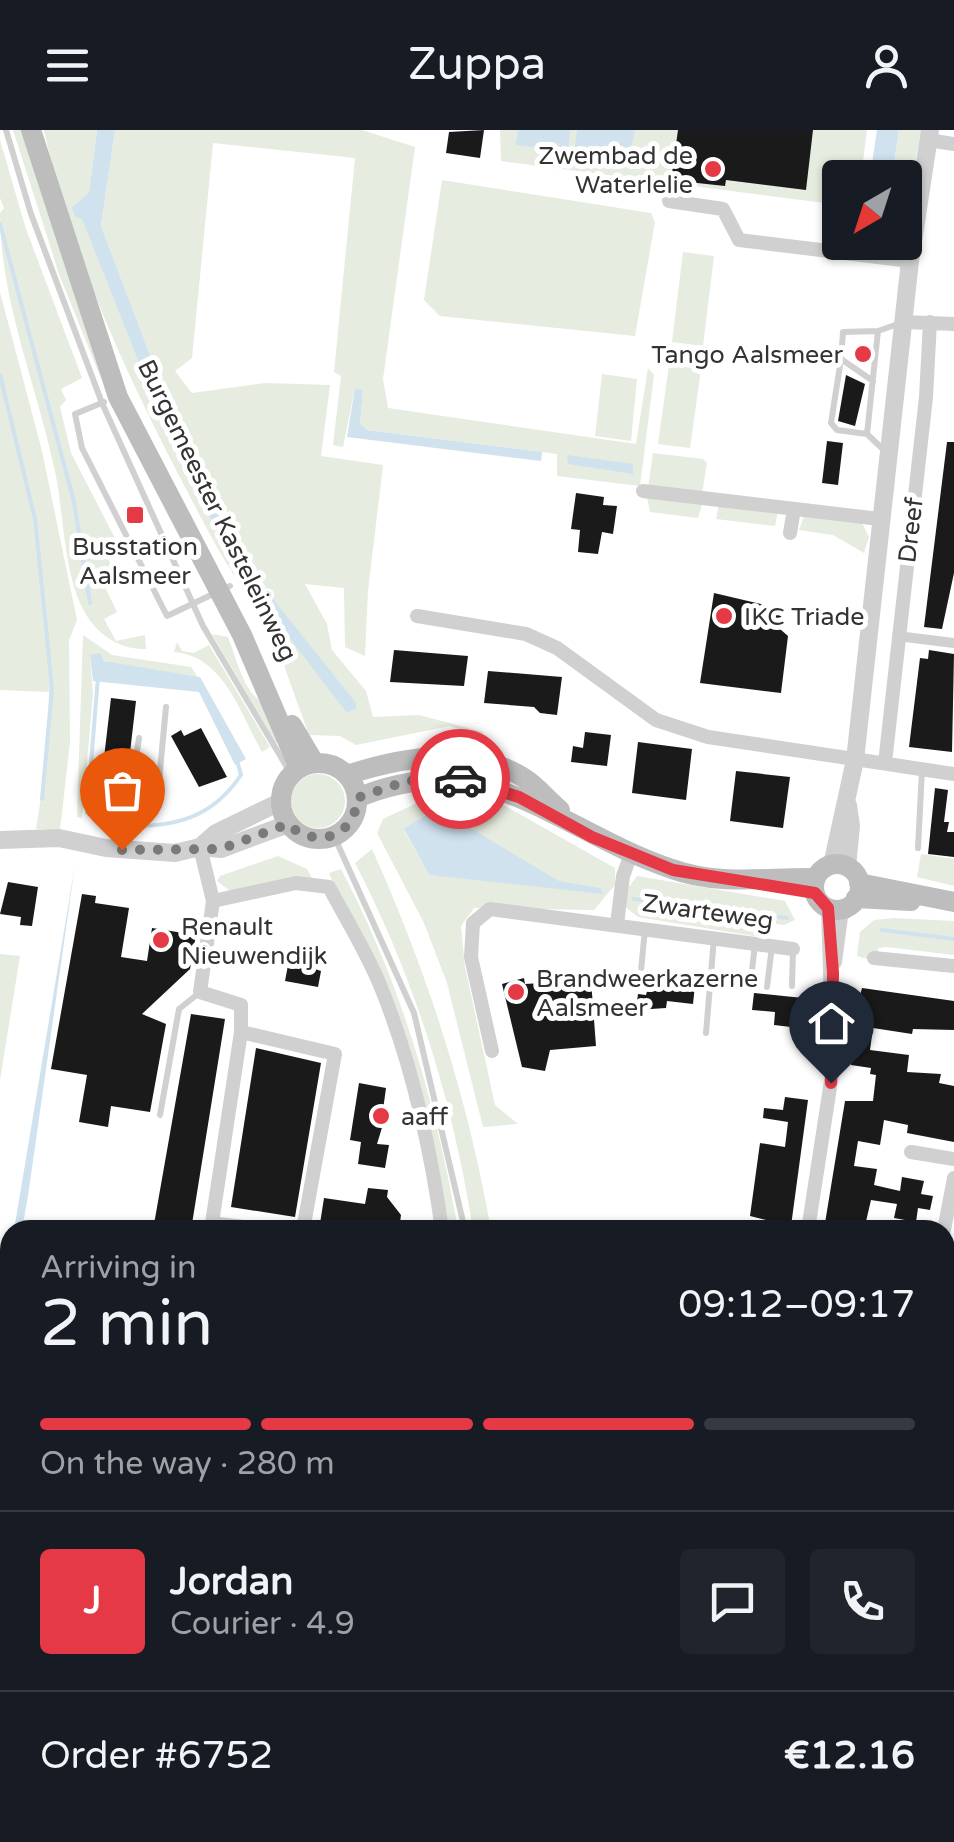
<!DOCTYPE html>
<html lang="en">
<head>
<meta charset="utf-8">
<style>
  :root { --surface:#171b24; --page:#20242c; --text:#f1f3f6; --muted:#9ea1a6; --line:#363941; --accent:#e63946 }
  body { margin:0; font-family:"Varela Round",sans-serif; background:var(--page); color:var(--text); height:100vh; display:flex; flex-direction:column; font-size:38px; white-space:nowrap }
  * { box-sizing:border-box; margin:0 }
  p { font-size:32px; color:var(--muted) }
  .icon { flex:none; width:55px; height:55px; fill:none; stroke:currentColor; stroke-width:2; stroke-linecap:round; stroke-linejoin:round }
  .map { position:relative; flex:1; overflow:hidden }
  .panel { position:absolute; left:0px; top:1090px; width:955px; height:622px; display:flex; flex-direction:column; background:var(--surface); border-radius:30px 30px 0 0; box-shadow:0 2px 8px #0004 }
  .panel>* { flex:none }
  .needle { width:65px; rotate:219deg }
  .fabs { position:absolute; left:822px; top:30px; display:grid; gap:20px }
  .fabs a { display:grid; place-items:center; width:100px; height:100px; border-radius:10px; background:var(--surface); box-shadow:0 2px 8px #0004; font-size:50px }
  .pin { position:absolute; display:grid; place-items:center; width:85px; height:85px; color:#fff; margin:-102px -42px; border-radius:50% 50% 50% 0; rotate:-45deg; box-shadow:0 0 10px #0007 }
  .pin .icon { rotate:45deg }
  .courier { position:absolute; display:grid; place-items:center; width:100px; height:100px; margin:-50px; border:8px solid #e63946; border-radius:50%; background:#fff; color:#222; box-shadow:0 2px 12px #0007 }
  .head em { font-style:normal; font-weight:600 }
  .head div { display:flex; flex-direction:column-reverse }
  .head { display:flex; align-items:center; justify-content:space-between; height:170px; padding:0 40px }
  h1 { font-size:65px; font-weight:600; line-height:75px }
  .bar { display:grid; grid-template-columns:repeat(4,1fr); gap:15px 10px; align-content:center; height:120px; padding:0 40px }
  .bar i { height:12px; border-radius:8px; background:var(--line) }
  .bar .active { background:var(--accent) }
  .bar p { grid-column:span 4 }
  .line { display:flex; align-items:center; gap:25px; padding:0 40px; border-top:2px solid var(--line) }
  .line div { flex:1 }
  .round { display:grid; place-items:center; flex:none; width:105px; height:105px; border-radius:10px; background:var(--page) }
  header { display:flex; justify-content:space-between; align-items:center; height:130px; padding:0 40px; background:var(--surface); font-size:45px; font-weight:600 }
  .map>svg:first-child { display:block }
</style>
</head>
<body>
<header><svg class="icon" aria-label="menu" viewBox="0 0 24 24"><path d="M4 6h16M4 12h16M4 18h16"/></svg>Zuppa<svg class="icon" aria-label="person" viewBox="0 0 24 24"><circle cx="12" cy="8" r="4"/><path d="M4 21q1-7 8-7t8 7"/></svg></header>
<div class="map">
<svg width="954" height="1712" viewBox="0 0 954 1712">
  <rect width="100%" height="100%" fill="#fff"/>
  <path fill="#e6ecdf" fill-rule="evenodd" d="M13 0H23L102 251 59 144Z
    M44 0H97L89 62 73 78 75 87 82 88 162 291 215 398 347 583 356 579 273 469 228 396 170 278 101 96 115 0H362L415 17 383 249 388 278 636 314 648 238 654 245 640 356 557 346V324L367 300 360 293 363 260 355 258 343 317 333 315 341 246 334 242 355 28 213 13 192 228 175 241 192 263 265 253 330 255 321 326 383 335 368 461 365 526 345 517 344 458 305 454 327 494 332 520 366 561 373 587 419 585 483 602 482 607 450 596 356 615 340 606 309 605 273 505 266 502C248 465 224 432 205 395 138 269 74 140 44 0Z
    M500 0H867L861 47 840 48V75L501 31Z
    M899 0H921L905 89V48H892Z
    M0 10 26 99 82 248 61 259 66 270 60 277 71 323 118 414 104 421 114 440 107 443 112 455 106 459 117 482 104 489 116 511 145 505 146 519C120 520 96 504 84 481 64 444 64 388 56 346 38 258 0 172 0 83L4 78 0 68Z
    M442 50 651 83 655 92 635 206 440 186 424 170Z
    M683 122 714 126 703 216 672 212Z
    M0 162 42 321 77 490 69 510 70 612 60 700 36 699 47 630 49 562 0 560Z
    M669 235 701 239 690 318 658 314Z
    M602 244 637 249 631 311 595 306Z
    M653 323 703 329 707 333 702 364 648 358Z
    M647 367 702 374 698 388 650 382Z
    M719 375 778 382 775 396 716 389Z
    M804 386 862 393 869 407 864 423 833 405 799 400Z
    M212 504 228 507C237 530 244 564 265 574L281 611 276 613Z
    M83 505 112 525 191 537 197 546 122 537 90 525 93 564 82 688 77 687Z
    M177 512 182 521 194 523 209 515 270 617 262 622C240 583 224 526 174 522Z
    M291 671a27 27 0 1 1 54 0a27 27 0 1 1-54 0Z
    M436 664 502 674 615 738V755L594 780 474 778 461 796 465 837 495 975 518 994 483 997 447 853 424 793 377 703 383 689ZM429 682 448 686 559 752 600 758 429 745 404 700Z
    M372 719C427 841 468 968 491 1100H473C453 971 415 849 355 733Z
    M921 724 954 729V756L917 747Z
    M278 726 307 739 312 748 230 761 217 751 220 746Z
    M341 739C401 853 436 973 458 1100H448L422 971 329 743Z
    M637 746 785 771 795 790 784 795 762 792 760 807 638 787 624 776 628 758Z
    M894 788 954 791V825L887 817 878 818 880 833 857 826 860 802 874 790Z
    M0 824 20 826 0 950Z
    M477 1703H550L548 1712H471Z"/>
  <path fill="#cfe2ee" d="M97 0H115L101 96 170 278 228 396 273 469 356 573V579L347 583 248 454 215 398 162 291 82 89 75 87 72 78 89 62Z
    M518 0H570L568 22 516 15Z
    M577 0H635L628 30 574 23Z
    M877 0H899L892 47H870Z
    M355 258 363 260 360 293 367 300 542 322 541 331 347 307Z
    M567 325 633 334V344L568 334Z
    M100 523 104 531 200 547 246 629 235 635 199 562 93 551 90 525Z
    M430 682 448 685 559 751 600 758 604 764 429 745 404 699Z
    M75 735 28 1066 22 1100H14Z"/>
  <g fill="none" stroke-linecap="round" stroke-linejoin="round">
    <path stroke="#cfe2ee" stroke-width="4" d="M0 94 74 372 90 473
      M0 245 35 389 45 487 52 559 42 669
      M98 547 87 683 107 695
      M140 696C185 695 216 682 241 645L237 630
      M634 769 787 788
      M882 800 954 809"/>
  </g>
  <path fill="#1a1a1a" d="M484 0 480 28 446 23 449 2Z
    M678 0H813L806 60 726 50 725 56 679 51 680 44 672 43Z
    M846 245 865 254 855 296 838 291Z
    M827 311 843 313 838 355 822 353Z
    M947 312H954V443L942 499 924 497Z
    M576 363 604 367 603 375 617 376 613 404 602 402 598 424 578 422 580 400 571 399Z
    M714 463 782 479 780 499 788 506 781 563 700 553Z
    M394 520 468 526 464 556 390 552Z
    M929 520 954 524 952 622 909 617 920 528 928 529Z
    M488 541 562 547 557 585 540 583 534 577 484 573Z
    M111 568 136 571 129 631 104 628Z
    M201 598 227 647 199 657 171 606 181 600 184 606Z
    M585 602 611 605 607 636 571 632 573 616 583 618Z
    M638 612 692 619 686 670 632 663Z
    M736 641 790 647 783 698 730 691Z
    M935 658 948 660 944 692H949L947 702H954V727L928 724Z
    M8 752 38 757 32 796 20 795 21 787 0 784Z
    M82 764 96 766 95 773 129 778 121 827 147 831 152 798 196 805 190 839 142 884 166 894 150 982 111 976 108 997 79 992 87 945 51 939Z
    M289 830 321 841 318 857 285 851Z
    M524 848 525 854 591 850 596 916 550 920 545 941 522 937 502 854Z
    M650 850 695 855 693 874 667 871 666 878 636 880 638 864 646 865Z
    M862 858 954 871V900L913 899 912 904 873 898 870 920 909 925 907 942 941 944 939 953 954 956V1012L907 1003 908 995 884 990 880 1015 858 1011 854 1036 877 1039 874 1055 900 1061 902 1047 924 1051 921 1064 933 1066 930 1080 918 1078 916 1092 894 1088 897 1074 871 1070 864 1100H838L825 1093 845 971H873L876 945 870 944 871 938 851 935 854 908 865 887 856 881Z
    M754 863 803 868 800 888 793 887 791 897 774 895 775 882 752 880Z
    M191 884 225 889 191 1100H153Z
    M256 918 321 933 295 1087 231 1077Z
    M359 953 386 958 383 980 387 981 377 1014 389 1015 385 1038 358 1034 361 1012 350 1010Z
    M785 967 808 970 791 1096 750 1086 760 1013 785 1017 788 992 763 988 764 978 783 980Z
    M368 1058 388 1060 387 1067 401 1085 399 1100H319L324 1068 365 1074Z"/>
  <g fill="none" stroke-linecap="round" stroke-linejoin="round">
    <path stroke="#d0d0d0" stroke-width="6" d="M6 0 31 84 102 273 203 496 291 644
      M841 229 831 293 837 300 867 304
      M873 251 841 229 843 202 878 201
      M104 272 75 284 82 318 167 486 230 456
      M887 323 867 304 878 201 898 194
      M127 688 139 608
      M334 706 414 883 465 1100
      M918 718 922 640
      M122 719 127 690 157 672 166 577
      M640 851 645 799
      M792 856 793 820
      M767 857 772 816
      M750 858 755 814
      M706 903 714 808
      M160 985 179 879 199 863
      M0 1233 10 1234
      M446 1712 447 1702"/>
    <path stroke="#d0d0d0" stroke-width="10" d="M897 506 954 513"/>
    <path stroke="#d0d0d0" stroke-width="14" d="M928 10 954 14
      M669 71 723 79 739 110 910 131
      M904 192 954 194
      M643 361 880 389
      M790 403 794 379
      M417 486 526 504 557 518 656 590 708 607 954 644
      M885 633 926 267 930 192
      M200 717 213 771 296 753 329 757C347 791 368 824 382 860 412 935 431 1021 442 1100
      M213 771 200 862 241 875V902L335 924 303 1100
      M617 794 623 746 631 724
      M874 828 954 836
      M835 832 842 779
      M241 902 212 1093 267 1100
      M492 921 471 827 473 793 490 779 793 819
      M911 1022 954 1029
      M808 1100 833 938 828 778
      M944 1100 954 1048
      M0 1359 10 1306
      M945 1408 954 1409
      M0 1420 10 1422
      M0 1551 10 1553
      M828 1702 846 1712
      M107 1712 108 1702
      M264 1712 266 1702
      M350 1712 352 1702
      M466 1712 470 1702
      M623 1712 624 1702
      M781 1712 782 1702"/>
    <path stroke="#d0d0d0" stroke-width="18" d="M0 710 59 708 106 718 175 723 200 717 221 719 288 694
      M200 717 216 703 280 672
      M832 735 855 630 910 131 930 0
      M847 737 851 696 848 675"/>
    <path stroke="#bdbdbd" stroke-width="20" d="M31 0 118 267 242 505 299 638
      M292 595 314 632
      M281 671a38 38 0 1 1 76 0a38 38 0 1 1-76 0Z
      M347 645C402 627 471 614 524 648 537 656 548 670 560 680
      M357 668C487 613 556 700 672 739 719 756 767 747 816 748
      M814 757a23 23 0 1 1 46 0a23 23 0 1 1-46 0Z
      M859 753 954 772
      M856 768 911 771"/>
  </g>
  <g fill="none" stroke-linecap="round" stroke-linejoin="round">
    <path stroke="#7a7a7a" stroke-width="10" stroke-dasharray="0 18" d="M122 720 221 719 288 694C315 720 356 707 357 668L407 651 460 649"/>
    <path stroke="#e63946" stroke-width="12" d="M460 649 519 667 592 707 673 740 815 763 828 778 833 843 831 953"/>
  </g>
  <g fill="#e63946" stroke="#fff" stroke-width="4">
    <circle cx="713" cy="39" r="10"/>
    <circle cx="863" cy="224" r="10"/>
    <rect x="125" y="375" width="20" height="20" rx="5"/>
    <circle cx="724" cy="486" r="10"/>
    <circle cx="161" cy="810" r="10"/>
    <circle cx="516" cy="862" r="10"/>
    <circle cx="381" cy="986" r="10"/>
  </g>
  <g text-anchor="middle" stroke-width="10" stroke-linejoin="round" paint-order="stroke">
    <g font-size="25" fill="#333" stroke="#fff" text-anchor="start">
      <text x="693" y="34" text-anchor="end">Zwembad de<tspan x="693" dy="29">Waterlelie</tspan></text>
      <text x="843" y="233" text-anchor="end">Tango Aalsmeer</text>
      <text x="135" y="425" text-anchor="middle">Busstation<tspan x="135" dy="29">Aalsmeer</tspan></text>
      <text x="744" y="495">IKC Triade</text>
      <text x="181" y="805">Renault<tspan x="181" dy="29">Nieuwendijk</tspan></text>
      <text x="536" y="857">Brandweerkazerne<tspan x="536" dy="29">Aalsmeer</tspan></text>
      <text x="401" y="995">aaff</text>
    </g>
    <g font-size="25" fill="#333" stroke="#fff">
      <text transform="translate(218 380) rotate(64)" y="9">Burgemeester Kasteleinweg</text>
      <text transform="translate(910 400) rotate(-83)" y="9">Dreef</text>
      <text transform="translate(708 781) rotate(8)" y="9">Zwarteweg</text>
    </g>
  </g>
</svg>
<div class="fabs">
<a><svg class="needle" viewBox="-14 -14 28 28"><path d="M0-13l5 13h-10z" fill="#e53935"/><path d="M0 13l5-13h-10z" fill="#9ea1a6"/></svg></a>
</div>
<div class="pin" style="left:122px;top:720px;background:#ea580c"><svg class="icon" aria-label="bag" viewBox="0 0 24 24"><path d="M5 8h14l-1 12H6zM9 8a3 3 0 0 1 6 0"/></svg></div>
<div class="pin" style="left:831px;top:953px;background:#1f2937"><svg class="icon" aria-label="home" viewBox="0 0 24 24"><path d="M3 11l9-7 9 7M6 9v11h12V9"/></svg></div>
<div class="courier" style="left:460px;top:649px"><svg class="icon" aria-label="car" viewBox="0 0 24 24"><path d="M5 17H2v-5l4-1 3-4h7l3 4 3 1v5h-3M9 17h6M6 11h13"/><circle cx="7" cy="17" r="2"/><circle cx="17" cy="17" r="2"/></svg></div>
<section class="panel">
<div class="head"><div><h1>2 min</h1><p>Arriving in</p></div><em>09:12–09:17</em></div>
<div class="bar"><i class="active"></i><i class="active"></i><i class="active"></i><i></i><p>On the way · 280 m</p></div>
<div class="line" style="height:180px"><b class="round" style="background:var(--accent);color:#fff">J</b><div><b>Jordan</b><p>Courier · 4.9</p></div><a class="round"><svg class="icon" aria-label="chat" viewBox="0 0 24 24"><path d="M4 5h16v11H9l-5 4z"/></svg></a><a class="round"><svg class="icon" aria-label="phone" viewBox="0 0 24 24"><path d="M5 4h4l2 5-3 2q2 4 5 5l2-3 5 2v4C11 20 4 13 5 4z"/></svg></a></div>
<div class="line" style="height:130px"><div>Order #6752</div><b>€12.16</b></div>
</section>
</div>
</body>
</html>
